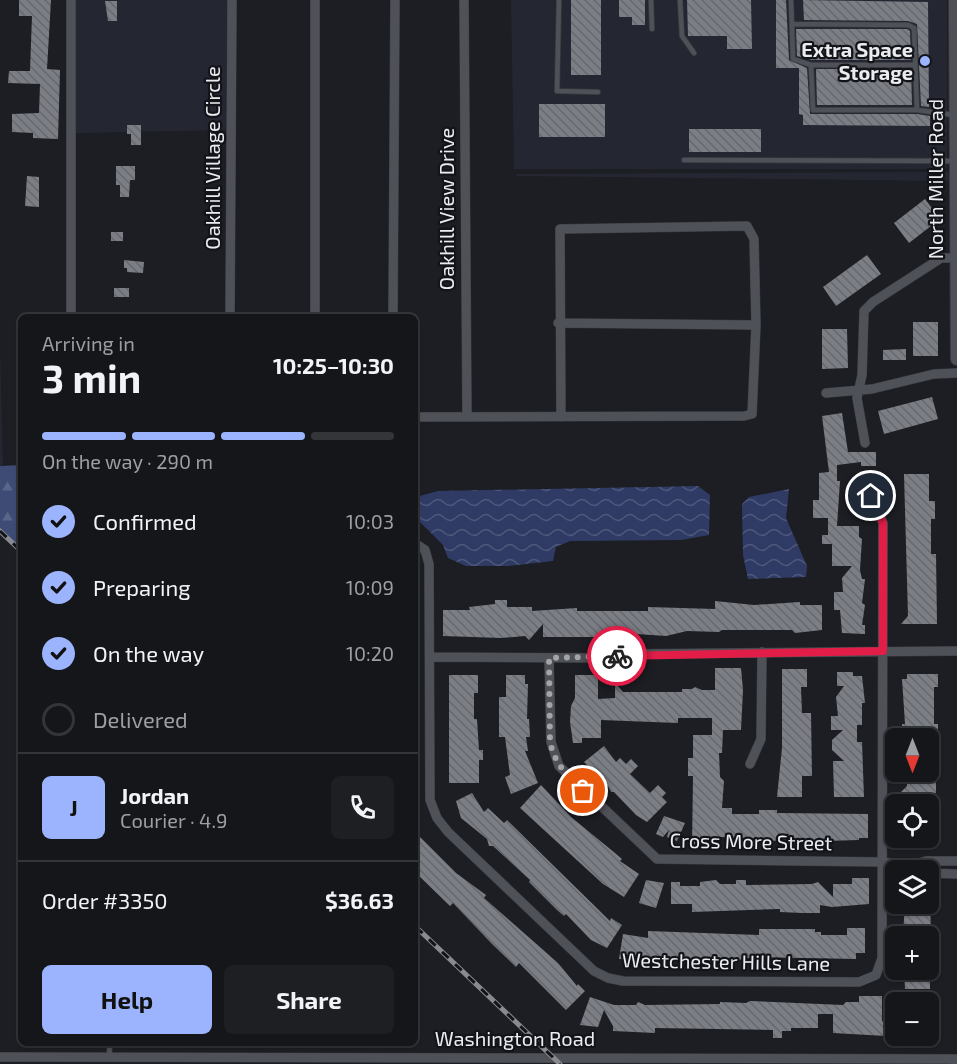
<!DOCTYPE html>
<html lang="en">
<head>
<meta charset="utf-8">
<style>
  :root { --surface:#15161a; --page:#1e1f23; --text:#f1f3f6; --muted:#9d9fa2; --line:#343539; --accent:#9cb4fd }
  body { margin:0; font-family:"Exo 2",sans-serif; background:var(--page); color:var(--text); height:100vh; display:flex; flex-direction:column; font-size:22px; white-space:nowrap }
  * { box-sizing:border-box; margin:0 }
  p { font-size:20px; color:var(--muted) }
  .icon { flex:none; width:33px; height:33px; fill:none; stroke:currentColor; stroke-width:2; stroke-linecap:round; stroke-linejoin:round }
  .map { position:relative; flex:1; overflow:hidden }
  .sheet { position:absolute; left:18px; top:314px; width:400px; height:732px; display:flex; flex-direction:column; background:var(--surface); border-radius:9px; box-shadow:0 2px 4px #0004,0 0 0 2px var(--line) }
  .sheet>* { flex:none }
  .needle { width:39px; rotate:180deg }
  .controls { position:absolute; left:885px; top:728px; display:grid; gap:12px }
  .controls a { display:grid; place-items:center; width:54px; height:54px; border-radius:9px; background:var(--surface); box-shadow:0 2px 4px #0004,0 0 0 2px var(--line); font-size:30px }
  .pin { position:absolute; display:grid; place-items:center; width:51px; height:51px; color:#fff; margin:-26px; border:3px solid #fff; border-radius:50%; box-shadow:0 2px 6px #0007 }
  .courier { position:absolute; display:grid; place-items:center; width:60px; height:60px; margin:-30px; border:4px solid #e11d48; border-radius:50%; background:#fff; color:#222; box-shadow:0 2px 8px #0007 }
  .overview em { font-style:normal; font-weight:700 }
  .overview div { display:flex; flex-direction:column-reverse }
  .overview { display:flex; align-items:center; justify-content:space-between; height:102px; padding:0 24px }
  h1 { font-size:39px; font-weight:700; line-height:45px }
  .bar { display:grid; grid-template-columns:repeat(4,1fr); gap:9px 6px; align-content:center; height:72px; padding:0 24px }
  .bar i { height:8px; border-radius:4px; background:var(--line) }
  .bar .selected { background:var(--accent) }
  .bar p { grid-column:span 4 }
  .line { display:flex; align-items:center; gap:15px; padding:0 24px; border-top:2px solid var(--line) }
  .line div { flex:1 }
  .round { display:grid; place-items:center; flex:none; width:63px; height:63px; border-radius:9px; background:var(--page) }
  ol { padding:0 24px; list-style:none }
  li { display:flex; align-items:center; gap:18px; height:66px }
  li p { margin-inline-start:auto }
  li .icon { padding:6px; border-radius:50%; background:var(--accent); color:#111; stroke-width:4 }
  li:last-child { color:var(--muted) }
  li i { width:33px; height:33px; border:3px solid var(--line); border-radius:50% }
  .button { display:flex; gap:12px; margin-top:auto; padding:12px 24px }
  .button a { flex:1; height:69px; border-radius:9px; background:var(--accent); color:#111; font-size:24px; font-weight:700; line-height:69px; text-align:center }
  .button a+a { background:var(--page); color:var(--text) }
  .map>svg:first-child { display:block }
</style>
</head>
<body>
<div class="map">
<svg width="957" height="1064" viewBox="0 0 957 1064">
  <defs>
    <pattern id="forest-firs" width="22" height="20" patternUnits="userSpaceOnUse" patternTransform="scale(1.5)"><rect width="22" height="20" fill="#3d4b75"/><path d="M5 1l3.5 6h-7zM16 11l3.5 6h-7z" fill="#596589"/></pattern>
    <pattern id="water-waves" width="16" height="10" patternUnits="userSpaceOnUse" patternTransform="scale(1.5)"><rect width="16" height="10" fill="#2f3b65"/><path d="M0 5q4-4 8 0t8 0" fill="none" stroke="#4d587b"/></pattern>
    <pattern id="building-back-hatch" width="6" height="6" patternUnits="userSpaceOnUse" patternTransform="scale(1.5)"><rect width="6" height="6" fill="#7b7e85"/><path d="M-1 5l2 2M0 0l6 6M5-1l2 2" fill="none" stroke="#66686d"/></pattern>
  </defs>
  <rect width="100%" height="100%" fill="#1c1e23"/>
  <path fill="#242732" d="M76 0H227L226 130 76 133Z
    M511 0H947V169H514Z
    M950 172V181L516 176V174Z
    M0 346 3 465 0 466Z"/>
  <path fill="url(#forest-firs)" d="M21 465V548L0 530V466Z"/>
  <path fill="url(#water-waves)" d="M698 486 710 495 709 535 681 540 570 541 556 547 553 561 508 566H466L448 558 443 545 416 518V497L438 491Z
    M789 489 786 518 807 566 806 577 748 579 743 555 742 504 749 497Z"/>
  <path fill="url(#building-back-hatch)" d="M19 0H51L47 69 60 70 58 139 33 138V133L12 132V114L39 113 40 84 8 83 9 71H30L32 16H19Z
    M571 0H601V75H571Z
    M619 0H645V25H632V17H619Z
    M687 0H751L752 49H727V36H688Z
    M776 0H786L789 60 807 68 810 114H917L930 116V126L803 125V115L799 114V68H776Z
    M803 0 928 2 929 107 921 106 917 24 908 21 804 20Z
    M105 1H117V21H108Z
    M796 29H907L910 31 911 60H812L797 56Z
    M816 69H911L912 105H817Z
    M539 104H605V137H539Z
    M127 125H141V145H131V134H127Z
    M689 129H761V152H689Z
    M116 166H135V180H130L129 197H120V185H116Z
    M27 176 39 177V207L25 206Z
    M925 199 940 219 909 243 894 223Z
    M111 232H123V241H111Z
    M867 255 881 274 836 306 823 287Z
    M124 260 144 262 143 273 127 272V268H124Z
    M114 288H129V297H114Z
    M913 322H938V356H913Z
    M822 329H847L848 368 822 369Z
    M906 349V360H883V350Z
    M932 397 938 419 884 434 878 411Z
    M842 413 848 452H876V466H861V462L837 465V481H840L837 526H859V537L862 539 860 570 862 579H865L862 603 865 605 862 625H865V634L842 633 840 610H834V592H843L842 578 852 566H832V544H822V535H828V518H813V500H819V473L829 472 822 416Z
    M904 474H929V501H935V519H931V554H936L937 624H901L908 616Z
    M495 600H507V607H532V611L577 608V611H648V607L715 609V601L754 605 800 602V605H822V630L795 633 792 630H722L719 632 687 631 666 636 622 633 614 637H543V624L529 640 525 636 501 638 443 636V610H470L469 607 495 604Z
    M715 668H741L743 690 741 730H723L722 753H719L720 777 724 781 722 808H732V814H759V810H777V813L868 814V838H859V840L789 842V839L772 841 770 839 721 837V839H699L692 847 693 776H688V758H693V735H712V718H678V723L601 720V738H582V743H573L570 722 571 706 575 698V675H598V699L615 698V683L623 692H682V689H692L695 687 702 690H715Z
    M782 669H807V687H801L802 713H811L812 776H802V797H777L782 748Z
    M837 672H853V676H862L865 703H862V725H857V742H862L864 797H834L833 761H844L832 750V740L843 730H831V716H838L836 697 844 686H837Z
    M907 674H938V687H934V724H938V737H907V732H902V724H905L902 679H907Z
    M449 675H478V693H474V719H477L479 750H483V760H479V783H449Z
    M506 675H525V684H528L527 719H529L530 737H526L528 751H525L538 783 511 794 505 777 510 775 505 737H499V697H506Z
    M604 746 616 762 620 758 626 764 631 759 638 766 630 774 650 793 658 785 666 793 662 797 667 802 647 822 636 815 614 792H611L608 786 584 762Z
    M907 775H936V793H900L907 786Z
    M541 785 571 817 615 853 622 859 620 861 639 874 624 897 603 884 520 808Z
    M472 793 484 812 488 808 504 823 507 820 610 921 611 918 622 925 607 948 591 940 566 914 564 916 557 910 529 882 530 880 493 846H489L487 839 461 818 456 801Z
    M664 816 685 823 677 841 667 837 669 830 663 837 656 834Z
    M416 833 456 873 486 895 484 898 558 963 577 986 578 984 585 991 566 1010 519 963 516 967 492 944 453 903 450 906 416 873Z
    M852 878H869V904L832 907 820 905V913H802L780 912V909L692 912V904H671V882H680V886H700V882L716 880 720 884H736V880H746V885L812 884 818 882 833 897V884H852Z
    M646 880 664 883 656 908 639 903Z
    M905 903H930L931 932H912V936H903Z
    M847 928H865V953H856V959L753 957 733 961 700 960 697 962 619 959 623 934 648 938V931L759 935V929H815V932H821V935H847Z
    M904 969 930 972V989H905Z
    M859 996H882V1022L886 1017V1036L833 1033V1014H818V1028H791V1031H782V1038H773V1030L655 1028V1033L613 1031V1026L604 1010 598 1027 580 1025 590 997 614 1005H636L638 1002 645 1005 720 1004V1002L746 1003 750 1001 843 1005 846 1002H859Z"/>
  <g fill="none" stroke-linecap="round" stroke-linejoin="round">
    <g stroke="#383a3e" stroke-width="6">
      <path id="lane" d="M559 0 557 91 598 92
        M651 0 652 29
        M680 0 682 36 694 53
        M791 0 793 59 811 65 813 110H917L954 115
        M792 24 908 25 914 28 917 110
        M811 65H915
        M684 160 955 161
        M109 1057 110 1042"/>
    </g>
    <g stroke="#383a3e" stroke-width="10">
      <path id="street" d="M315 0V316
        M464 0 467 417
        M71 316V0
        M230 316 232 0
        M393 316 395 0
        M558 323 756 325
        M826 393 872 389 934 374 957 373
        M416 417C525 417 634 417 744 416L752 414 756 325 754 239 747 226 560 229 561 417
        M865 443 857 398 862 375 864 311 873 302 941 258H956
        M416 544 425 550 429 564 430 800 437 818 448 832 594 971 608 978 623 981 859 982 876 975 882 958 883 523 871 496
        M430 657 611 658 622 654 957 651
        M549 658 551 742 559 766 657 859 883 862 909 866 926 861H957
        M750 764 761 739 762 652
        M928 873 957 874
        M0 1057 957 1059"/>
    </g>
    <g stroke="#383a3e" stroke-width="14">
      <path id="secondary" d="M955 0 957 359
        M957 1064V1062"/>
    </g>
    <use href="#lane" stroke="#4f5158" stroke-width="4.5"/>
    <use href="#street" stroke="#4f5158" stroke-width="9"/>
    <use href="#secondary" stroke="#4f5158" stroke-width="12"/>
    <g stroke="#888a8f" stroke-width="5">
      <path id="rail" d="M0 531 21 551
        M416 927 560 1064"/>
    </g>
    <use href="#rail" stroke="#131419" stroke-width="3" stroke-dasharray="9" stroke-linecap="butt"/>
  </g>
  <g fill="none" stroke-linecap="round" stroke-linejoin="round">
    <path stroke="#a2a4a8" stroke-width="6" stroke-dasharray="0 10.8" d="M583 791C567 776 555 764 550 742L549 658 617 656"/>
    <path stroke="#e11d48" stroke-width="8" d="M617 656 883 651V523L871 496"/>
  </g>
  <circle fill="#9cb4fd" stroke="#131419" stroke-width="2" cx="925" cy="61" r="6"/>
  <g text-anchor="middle" stroke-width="4.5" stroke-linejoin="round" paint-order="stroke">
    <g font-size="20" font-weight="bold" fill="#eaecf0" stroke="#131419" text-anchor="end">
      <text x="913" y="57">Extra Space<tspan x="913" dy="23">Storage</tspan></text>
    </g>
    <g font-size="20" fill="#eaecf0" stroke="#131419">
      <text transform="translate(213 158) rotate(-90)" y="7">Oakhill Village Circle</text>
      <text transform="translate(936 179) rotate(-90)" y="7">North Miller Road</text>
      <text transform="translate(447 209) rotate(-90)" y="7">Oakhill View Drive</text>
      <text transform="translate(751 842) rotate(1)" y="7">Cross More Street</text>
      <text transform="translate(726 962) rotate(1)" y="7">Westchester Hills Lane</text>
      <text x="515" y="1046">Washington Road</text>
    </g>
  </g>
</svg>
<div class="controls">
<a><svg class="needle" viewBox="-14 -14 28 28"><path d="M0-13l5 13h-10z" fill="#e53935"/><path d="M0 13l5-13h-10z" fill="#9d9fa2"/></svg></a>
<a><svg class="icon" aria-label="locate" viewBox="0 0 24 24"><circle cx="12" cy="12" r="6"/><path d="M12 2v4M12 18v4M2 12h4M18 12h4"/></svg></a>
<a><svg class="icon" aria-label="layers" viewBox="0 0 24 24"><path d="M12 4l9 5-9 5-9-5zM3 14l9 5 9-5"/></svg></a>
<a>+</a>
<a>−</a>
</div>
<div class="pin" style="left:583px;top:791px;background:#ea580c"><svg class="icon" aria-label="bag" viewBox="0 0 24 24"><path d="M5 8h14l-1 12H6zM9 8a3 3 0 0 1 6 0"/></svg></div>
<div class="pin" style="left:871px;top:496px;background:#1f2937"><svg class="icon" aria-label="home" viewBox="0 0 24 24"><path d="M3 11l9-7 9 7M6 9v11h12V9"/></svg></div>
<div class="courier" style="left:617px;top:656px"><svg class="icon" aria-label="bike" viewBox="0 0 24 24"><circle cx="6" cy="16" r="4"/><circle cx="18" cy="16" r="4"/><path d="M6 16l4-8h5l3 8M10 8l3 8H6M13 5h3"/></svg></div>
<section class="sheet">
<div class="overview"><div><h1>3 min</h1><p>Arriving in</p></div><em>10:25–10:30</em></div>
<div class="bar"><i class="selected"></i><i class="selected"></i><i class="selected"></i><i></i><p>On the way · 290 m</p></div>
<ol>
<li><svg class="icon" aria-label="check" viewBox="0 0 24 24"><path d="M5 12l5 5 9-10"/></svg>Confirmed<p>10:03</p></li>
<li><svg class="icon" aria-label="check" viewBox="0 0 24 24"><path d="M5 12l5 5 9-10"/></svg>Preparing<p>10:09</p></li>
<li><svg class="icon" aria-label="check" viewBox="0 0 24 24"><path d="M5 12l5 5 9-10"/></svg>On the way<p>10:20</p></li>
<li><i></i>Delivered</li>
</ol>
<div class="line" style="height:108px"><b class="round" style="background:var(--accent);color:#111">J</b><div><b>Jordan</b><p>Courier · 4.9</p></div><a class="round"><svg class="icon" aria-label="phone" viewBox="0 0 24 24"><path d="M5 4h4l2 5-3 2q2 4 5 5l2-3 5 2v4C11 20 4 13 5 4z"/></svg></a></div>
<div class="line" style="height:78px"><div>Order #3350</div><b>$36.63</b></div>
<div class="button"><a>Help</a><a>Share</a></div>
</section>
</div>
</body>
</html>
